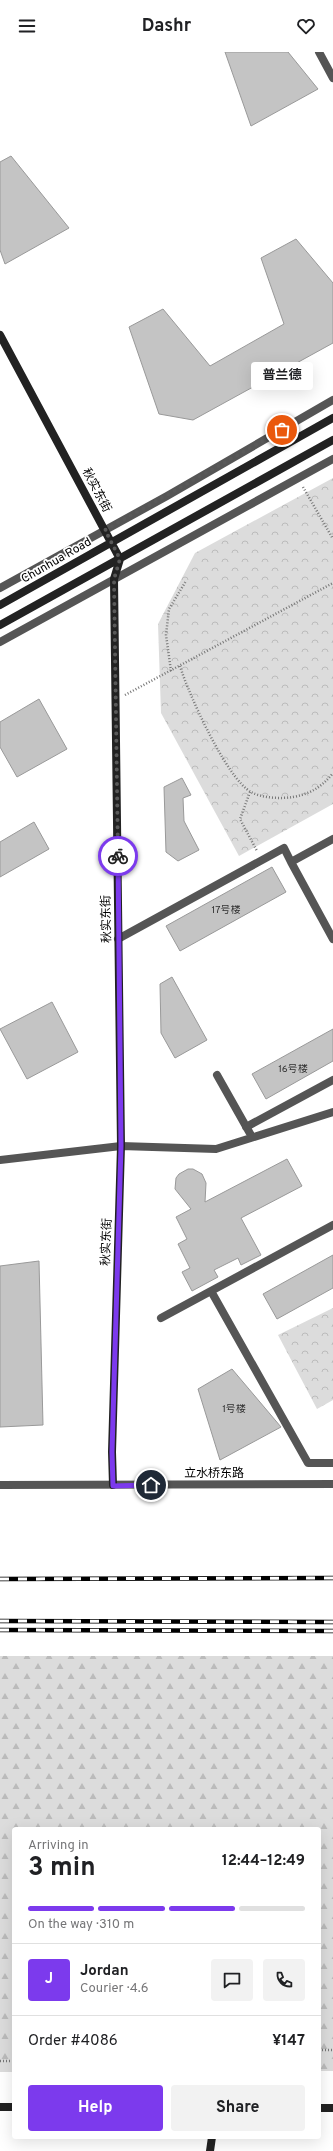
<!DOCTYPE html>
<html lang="en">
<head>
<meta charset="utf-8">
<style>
  :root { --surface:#fff; --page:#f2f2f2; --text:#202124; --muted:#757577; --line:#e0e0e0; --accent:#7c3aed }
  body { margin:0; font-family:Overpass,"Noto Sans SC",sans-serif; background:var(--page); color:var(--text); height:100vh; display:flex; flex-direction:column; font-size:15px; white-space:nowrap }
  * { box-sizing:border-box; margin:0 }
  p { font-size:13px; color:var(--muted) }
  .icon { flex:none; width:22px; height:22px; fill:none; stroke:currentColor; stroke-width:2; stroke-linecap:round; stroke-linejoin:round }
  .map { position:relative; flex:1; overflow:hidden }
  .panel { position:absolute; left:12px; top:1775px; width:309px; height:312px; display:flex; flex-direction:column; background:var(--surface); border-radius:4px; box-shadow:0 4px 16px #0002 }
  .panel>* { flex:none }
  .pin { position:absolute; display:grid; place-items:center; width:34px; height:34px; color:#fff; margin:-17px; border:2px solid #fff; border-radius:50%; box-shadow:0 1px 4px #0007 }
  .courier { position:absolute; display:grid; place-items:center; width:40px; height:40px; margin:-20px; border:3px solid #7c3aed; border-radius:50%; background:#fff; color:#222; box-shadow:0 1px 5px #0007 }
  .bubble { position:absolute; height:28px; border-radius:4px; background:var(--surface); box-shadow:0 4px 16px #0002; font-size:13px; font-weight:700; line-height:28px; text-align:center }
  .head em { font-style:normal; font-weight:700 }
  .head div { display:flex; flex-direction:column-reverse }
  .head { display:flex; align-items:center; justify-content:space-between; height:68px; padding:0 16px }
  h1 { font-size:26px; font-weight:700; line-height:30px }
  .bar { display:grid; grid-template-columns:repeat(4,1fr); gap:6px 4px; align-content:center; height:48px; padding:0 16px }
  .bar i { height:5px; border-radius:3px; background:var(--line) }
  .bar .selected { background:var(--accent) }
  .bar p { grid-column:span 4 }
  .line { display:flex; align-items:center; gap:10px; padding:0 16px; border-top:1px solid var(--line) }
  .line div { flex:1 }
  .round { display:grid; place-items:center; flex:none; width:42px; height:42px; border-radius:4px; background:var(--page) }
  .cta { display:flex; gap:8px; margin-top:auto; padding:8px 16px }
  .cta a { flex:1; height:46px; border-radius:4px; background:var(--accent); color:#fff; font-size:16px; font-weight:700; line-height:46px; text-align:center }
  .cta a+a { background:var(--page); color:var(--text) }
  header { display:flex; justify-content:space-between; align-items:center; height:52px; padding:0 16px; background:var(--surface); font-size:18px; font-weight:700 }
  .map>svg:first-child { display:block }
</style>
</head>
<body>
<header><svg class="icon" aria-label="menu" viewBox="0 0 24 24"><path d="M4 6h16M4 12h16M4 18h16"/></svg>Dashr<svg class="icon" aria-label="heart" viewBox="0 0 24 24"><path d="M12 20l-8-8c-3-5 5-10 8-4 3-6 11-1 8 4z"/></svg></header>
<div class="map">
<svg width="333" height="2099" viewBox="0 0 333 2099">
  <defs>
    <pattern id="forest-firs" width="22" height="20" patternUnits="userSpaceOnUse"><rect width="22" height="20" fill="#dcdcdc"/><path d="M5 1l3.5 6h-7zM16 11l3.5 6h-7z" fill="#bbb"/></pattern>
    <pattern id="park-crowns" width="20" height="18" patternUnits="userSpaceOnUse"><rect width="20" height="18" fill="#dcdcdc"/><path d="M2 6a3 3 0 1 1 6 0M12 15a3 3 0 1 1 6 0" fill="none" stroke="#bbb"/></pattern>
  </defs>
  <rect width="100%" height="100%" fill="#fff"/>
  <path fill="url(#forest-firs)" d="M0 1604H333V2019H319V1777H14V2020H0Z"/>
  <path fill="url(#park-crowns)" d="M333 426V752L239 804 161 661 158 572 195 501Z
    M333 1256V1348L317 1357 278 1283Z"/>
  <path fill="#c4c4c4" stroke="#999" d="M225 0H288L318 37 251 74Z
    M11 104 69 176 5 212 0 198V110Z
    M296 187 333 231V291L193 368 159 362 129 275 163 257 210 314 284 272 261 206Z
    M39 647 67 697 17 725 0 695V670Z
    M182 726 191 743 183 746 184 769 199 798 178 809 166 800 164 735Z
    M34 770 49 797 0 825V790Z
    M272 815 286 840 180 899 166 874Z
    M172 925 207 988 175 1006 161 981 160 932Z
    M52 950 78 1000 27 1027 0 977Z
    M333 977V1009L266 1047 252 1022Z
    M287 1107 302 1134 241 1166 261 1203 241 1213 238 1206 214 1218 218 1225 192 1239 182 1220 190 1216 178 1192 187 1187 176 1165 191 1157 175 1137 176 1126 179 1122 188 1117H193L202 1122 206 1131 205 1150Z
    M333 1203V1236L277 1267 263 1242Z
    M39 1209 43 1373 0 1375V1214Z
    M232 1317 281 1375 220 1408 198 1337Z"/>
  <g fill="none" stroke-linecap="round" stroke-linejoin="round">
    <path stroke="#777" stroke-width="2.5" stroke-dasharray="1 2" stroke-linecap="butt" d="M303 435 333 487
      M180 614C188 641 227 727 251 740 262 746 280 747 293 745 310 742 322 735 333 721
      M171 619 166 583 169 557 186 529
      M125 643 333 531
      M250 740 240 767 257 799
      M319 1998H333
      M0 2009H14"/>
    <path stroke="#555" stroke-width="8" d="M319 0 333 26
      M0 536 167 444 333 348
      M0 590 333 407
      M291 810 333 887
      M118 887 284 796 291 810 333 787
      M217 1023 252 1085
      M246 1075 333 1028
      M0 1108 121 1094 216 1097 333 1060
      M211 1239 308 1411H333
      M161 1266 333 1173
      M0 1433 333 1432"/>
    <path stroke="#222" stroke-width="8" d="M0 283 120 507 114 527 121 1094 112 1400 113 1433
      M0 553 333 366
      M0 573 333 388
      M0 2055H14
      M319 2056H333
      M210 2099 212 2085"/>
    <g stroke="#000" stroke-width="4.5">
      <path id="rail" d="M0 1527 333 1526
        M0 1569 333 1570
        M0 1578 333 1579"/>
    </g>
    <use href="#rail" stroke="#fff" stroke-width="3" stroke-dasharray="9" stroke-linecap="butt"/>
  </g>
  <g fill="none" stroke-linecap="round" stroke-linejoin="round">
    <path stroke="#595959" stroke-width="4" stroke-dasharray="0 7.2" d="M118 804 114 527 120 507 105 478 282 378"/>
    <path stroke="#7c3aed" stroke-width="5" d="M118 804 121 1094 112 1400 113 1434 151 1433"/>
  </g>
  <g text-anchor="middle" stroke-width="3.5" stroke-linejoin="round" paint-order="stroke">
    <g font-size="10" fill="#313131">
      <text x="226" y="861">17号楼</text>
      <text x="293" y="1020">16号楼</text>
      <text x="234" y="1360">1号楼</text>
    </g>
    <g font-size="12" fill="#000" stroke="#fff">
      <text transform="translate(97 438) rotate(62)" y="4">秋实东街</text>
      <text transform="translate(56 508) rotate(-30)" y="4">Chunhua Road</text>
      <text transform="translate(106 867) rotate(-91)" y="4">秋实东街</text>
      <text transform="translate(106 1190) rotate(-88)" y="4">秋实东街</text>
      <text x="214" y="1425">立水桥东路</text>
    </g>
  </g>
</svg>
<div class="pin" style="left:282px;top:378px;background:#ea580c"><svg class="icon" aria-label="bag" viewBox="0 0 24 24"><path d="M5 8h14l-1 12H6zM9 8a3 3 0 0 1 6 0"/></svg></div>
<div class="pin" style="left:151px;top:1433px;background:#1f2937"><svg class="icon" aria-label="home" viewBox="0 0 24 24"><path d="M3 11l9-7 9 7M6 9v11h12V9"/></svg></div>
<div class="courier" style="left:118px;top:804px"><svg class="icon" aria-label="bike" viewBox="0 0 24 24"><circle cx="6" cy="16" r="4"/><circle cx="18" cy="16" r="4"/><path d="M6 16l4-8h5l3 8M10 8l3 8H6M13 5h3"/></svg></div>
<div class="bubble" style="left:251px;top:310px;width:62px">普兰德</div>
<section class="panel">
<div class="head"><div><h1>3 min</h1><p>Arriving in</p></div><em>12:44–12:49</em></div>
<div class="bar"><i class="selected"></i><i class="selected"></i><i class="selected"></i><i></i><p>On the way · 310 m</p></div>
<div class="line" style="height:72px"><b class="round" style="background:var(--accent);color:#fff">J</b><div><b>Jordan</b><p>Courier · 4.6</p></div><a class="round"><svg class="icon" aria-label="chat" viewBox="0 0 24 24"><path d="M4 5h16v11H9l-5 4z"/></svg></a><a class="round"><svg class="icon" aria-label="phone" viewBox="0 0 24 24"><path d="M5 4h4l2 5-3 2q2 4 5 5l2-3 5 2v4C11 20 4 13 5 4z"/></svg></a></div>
<div class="line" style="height:52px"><div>Order #4086</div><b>¥147</b></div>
<div class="cta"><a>Help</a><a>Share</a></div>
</section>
</div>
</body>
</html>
